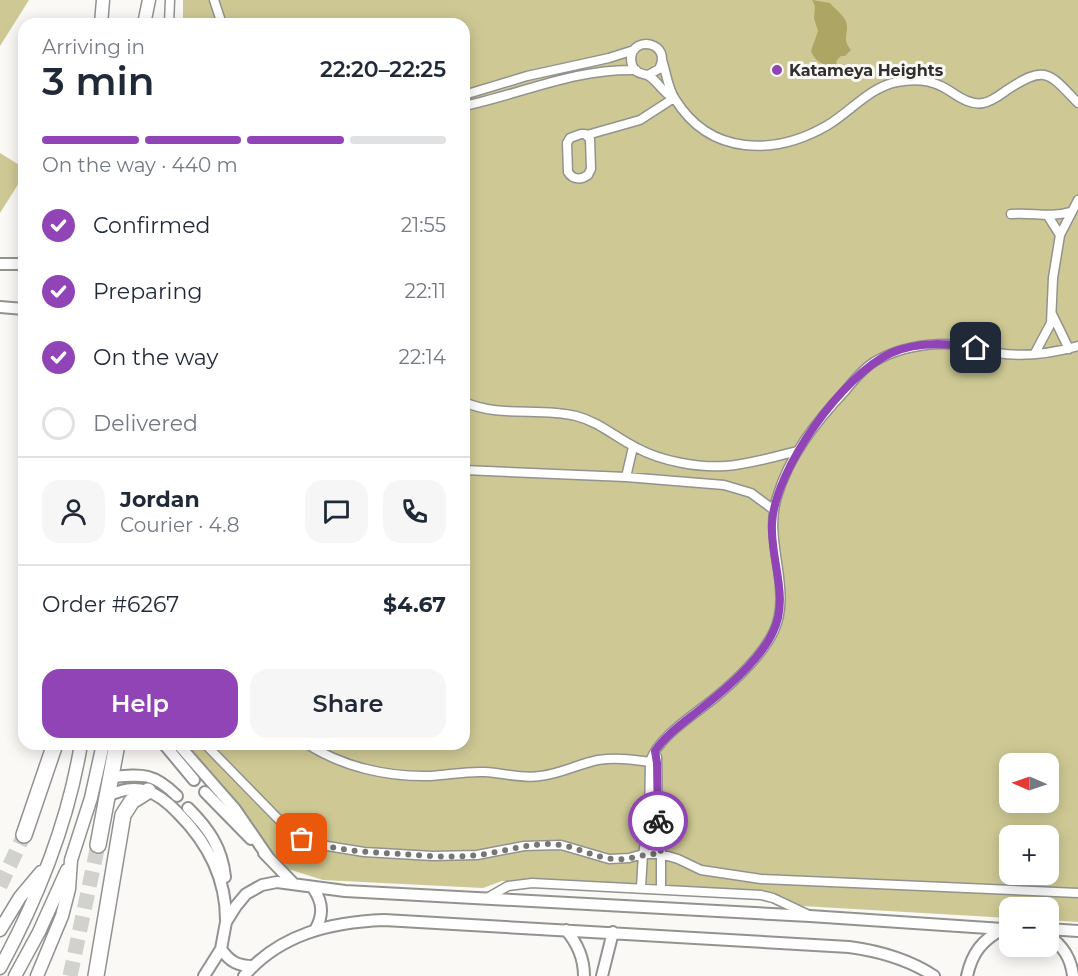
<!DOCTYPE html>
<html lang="en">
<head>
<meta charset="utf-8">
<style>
  :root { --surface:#fff; --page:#f6f6f7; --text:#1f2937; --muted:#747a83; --line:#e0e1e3; --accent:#9144b5 }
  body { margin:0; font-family:Montserrat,sans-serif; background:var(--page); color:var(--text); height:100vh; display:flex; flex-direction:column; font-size:22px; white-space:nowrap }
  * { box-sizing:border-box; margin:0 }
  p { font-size:20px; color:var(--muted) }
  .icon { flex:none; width:33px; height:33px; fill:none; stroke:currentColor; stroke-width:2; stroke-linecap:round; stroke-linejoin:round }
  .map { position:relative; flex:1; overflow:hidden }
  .drawer { position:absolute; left:18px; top:18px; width:452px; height:732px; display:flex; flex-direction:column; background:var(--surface); border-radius:18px; box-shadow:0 3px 15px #0003 }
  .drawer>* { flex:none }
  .needle { width:39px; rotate:272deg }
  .tools { position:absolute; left:999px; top:753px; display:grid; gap:12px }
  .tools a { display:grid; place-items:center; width:60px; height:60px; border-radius:12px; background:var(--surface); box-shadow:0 3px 15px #0003; font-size:30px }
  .pin { position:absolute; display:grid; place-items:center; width:51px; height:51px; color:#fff; margin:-26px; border-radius:12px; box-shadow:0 3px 9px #0006 }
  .courier { position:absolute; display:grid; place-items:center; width:60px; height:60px; margin:-30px; border:4px solid #9144b5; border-radius:50%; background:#fff; color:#222; box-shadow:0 2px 8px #0007 }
  .headline em { font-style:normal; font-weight:600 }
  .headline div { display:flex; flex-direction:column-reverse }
  .headline { display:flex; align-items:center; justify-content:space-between; height:102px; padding:0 24px }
  h1 { font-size:39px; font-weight:600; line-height:45px }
  .bar { display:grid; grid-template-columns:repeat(4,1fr); gap:9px 6px; align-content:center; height:72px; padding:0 24px }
  .bar i { height:8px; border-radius:4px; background:var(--line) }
  .bar .active { background:var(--accent) }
  .bar p { grid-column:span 4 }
  .line { display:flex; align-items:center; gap:15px; padding:0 24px; border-top:2px solid var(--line) }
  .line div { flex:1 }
  .round { display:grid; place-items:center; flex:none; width:63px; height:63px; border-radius:18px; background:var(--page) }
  ol { padding:0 24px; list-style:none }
  li { display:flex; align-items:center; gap:18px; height:66px }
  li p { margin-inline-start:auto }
  li .icon { padding:6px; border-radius:50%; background:var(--accent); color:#fff; stroke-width:4 }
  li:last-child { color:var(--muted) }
  li i { width:33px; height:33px; border:3px solid var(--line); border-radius:50% }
  .cta { display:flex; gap:12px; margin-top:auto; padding:12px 24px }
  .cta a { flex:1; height:69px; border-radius:18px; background:var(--accent); color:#fff; font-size:24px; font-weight:600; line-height:69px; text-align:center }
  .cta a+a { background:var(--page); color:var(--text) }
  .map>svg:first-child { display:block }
</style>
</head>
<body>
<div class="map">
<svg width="1078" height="976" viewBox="0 0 1078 976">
  <rect width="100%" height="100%" fill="#faf9f6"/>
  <path fill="#cec994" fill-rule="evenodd" d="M0 0H29L0 46Z
    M183 0H1078V922L1049 920 1048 908H1010L1009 918 802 906 781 896 502 881 483 888 323 880 288 869 214 789 186 744H464V24H183ZM1010 764H1048V802H1010ZM1010 836H1048V874H1010Z
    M0 153 24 168V175L0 213Z"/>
  <path fill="#aca563" d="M812 0 830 3C836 11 847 16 847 27 847 36 843 41 851 50L845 56H841L837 60 836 65C824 66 816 63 811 51L818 31 814 18 815 6Z"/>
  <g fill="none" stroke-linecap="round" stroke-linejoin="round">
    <path stroke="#d1d1ce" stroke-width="15" stroke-dasharray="15 8" stroke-linecap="butt" d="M0 886 24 835
      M70 976 98 845"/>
    <g stroke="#92928f" stroke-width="11">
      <path id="street" d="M214 0 222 24
        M169 24 170 0
        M662 60C666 72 668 89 675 99 710 156 775 156 828 125 850 112 870 87 897 82 912 79 927 79 941 86 954 92 967 106 983 103 991 102 1000 95 1007 90 1046 64 1049 73 1078 103
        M648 75 659 69C673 43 633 34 631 58 631 62 632 67 636 71 640 74 645 74 649 76 659 82 662 93 674 98
        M464 95 527 76 609 58 634 50
        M464 106C521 94 576 68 636 70
        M581 134H585L590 139 591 169 588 175C581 180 573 180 568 172L567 143 570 138Z
        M587 135 640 120 674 98
        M1011 214C1032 212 1050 218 1070 212
        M1048 216 1060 235
        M1052 314 1069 349
        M1035 353 1051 323 1053 278 1060 235 1078 200
        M464 402C500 418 539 407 576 416 600 422 616 438 637 448 661 461 698 468 726 466 750 464 774 457 797 451
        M464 470 626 477 724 485 751 493 774 510
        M626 477 633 447
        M205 744 290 831 302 839 315 844 364 852 433 856 477 855 524 846 561 845 609 859 629 858 643 854H661L678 859 701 870 761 879 1078 893
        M307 744C343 767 387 777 430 776 448 775 467 771 485 772 504 773 521 779 540 776 560 774 578 764 598 760 618 757 637 760 657 763
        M657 757 658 820 661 854V889
        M641 887 643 854 649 821 650 762C657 737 697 713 717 696 736 680 763 654 774 631 793 589 763 541 777 497 789 456 816 422 845 391 853 381 863 369 874 362 894 350 915 345 939 344 959 343 977 350 997 353 1023 357 1053 353 1078 346
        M487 898 508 886 532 883 761 895 773 898 807 914"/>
    </g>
    <g stroke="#92928f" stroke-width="14">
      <path id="secondary" d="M0 264H24
        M0 307 24 309
        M164 744 194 780
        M178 744 235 809 268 857
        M112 777C143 774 154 773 177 796
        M205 792 251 839
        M108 796C137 781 157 791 178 813 208 843 226 877 226 920
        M188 808C208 828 222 847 225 877
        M264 853 293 883
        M313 888C323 902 324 915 315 930
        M1048 929 1078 931
        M566 930C578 944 584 958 584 976
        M1048 935C1063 946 1071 958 1073 976
        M221 949C230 962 238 966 253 966
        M204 976 221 949 226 922 236 906 246 894 262 885 277 882 345 891 810 916 1003 929
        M244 976C280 934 331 922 384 920L849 947C879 951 908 959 934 976
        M602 976 613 932
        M967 976C972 953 982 940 1003 929"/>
    </g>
    <g stroke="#92928f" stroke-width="15">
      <path id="primary" d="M101 24 103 0
        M144 24 149 0
        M0 930 20 897 41 872
        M0 968C38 898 68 823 81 744
        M15 976 39 932 67 870
        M37 976 62 916 69 889 71 860 91 798 103 744"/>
    </g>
    <g stroke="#92928f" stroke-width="18">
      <path id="highway" d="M24 835 55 744
        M98 845 117 744
        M96 976 123 815 132 801 148 791"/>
    </g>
    <use href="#street" stroke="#fff" stroke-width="8"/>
    <use href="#secondary" stroke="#fff" stroke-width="10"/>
    <use href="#primary" stroke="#fff" stroke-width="12"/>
    <use href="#highway" stroke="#fff" stroke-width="15"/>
  </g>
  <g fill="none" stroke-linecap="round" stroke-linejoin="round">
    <path stroke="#767674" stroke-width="6" stroke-dasharray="0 10.8" d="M302 839C334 851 367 852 401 854 426 856 453 858 478 855 501 852 523 845 546 844 571 843 588 856 612 859 628 861 644 853 661 854L658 821"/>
    <path stroke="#9144b5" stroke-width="8" d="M658 821 657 763 655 751C666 735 683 723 698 711 724 691 759 662 773 632 790 597 770 560 772 524 774 470 843 375 891 353 918 341 948 343 976 348"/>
  </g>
  <circle fill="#9144b5" stroke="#faf9f6" stroke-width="2" cx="777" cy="70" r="6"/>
  <g text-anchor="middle" stroke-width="6" stroke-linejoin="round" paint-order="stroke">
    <g font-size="16" font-weight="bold" fill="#2f2f2e" stroke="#faf9f6" text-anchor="start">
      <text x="789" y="76">Katameya Heights</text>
    </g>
  </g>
</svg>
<div class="tools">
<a><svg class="needle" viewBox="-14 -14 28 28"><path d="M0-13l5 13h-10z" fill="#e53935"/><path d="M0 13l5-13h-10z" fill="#747a83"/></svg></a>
<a>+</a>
<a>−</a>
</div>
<div class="pin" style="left:302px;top:839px;background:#ea580c"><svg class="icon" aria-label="bag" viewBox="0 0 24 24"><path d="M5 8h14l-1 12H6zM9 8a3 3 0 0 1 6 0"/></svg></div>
<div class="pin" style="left:976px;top:348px;background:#1f2937"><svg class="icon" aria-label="home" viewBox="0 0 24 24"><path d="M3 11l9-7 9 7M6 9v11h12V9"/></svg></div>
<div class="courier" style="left:658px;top:821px"><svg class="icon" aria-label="bike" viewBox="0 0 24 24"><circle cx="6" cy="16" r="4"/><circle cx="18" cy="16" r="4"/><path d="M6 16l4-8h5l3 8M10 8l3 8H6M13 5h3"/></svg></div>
<section class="drawer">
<div class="headline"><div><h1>3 min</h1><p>Arriving in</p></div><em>22:20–22:25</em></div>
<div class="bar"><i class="active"></i><i class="active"></i><i class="active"></i><i></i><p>On the way · 440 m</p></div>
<ol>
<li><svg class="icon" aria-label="check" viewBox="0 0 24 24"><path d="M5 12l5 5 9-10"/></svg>Confirmed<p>21:55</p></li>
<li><svg class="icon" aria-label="check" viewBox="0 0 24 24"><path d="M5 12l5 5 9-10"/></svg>Preparing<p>22:11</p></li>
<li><svg class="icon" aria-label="check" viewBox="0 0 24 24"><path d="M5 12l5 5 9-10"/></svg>On the way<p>22:14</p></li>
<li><i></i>Delivered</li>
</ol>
<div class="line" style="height:108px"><a class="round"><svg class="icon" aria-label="person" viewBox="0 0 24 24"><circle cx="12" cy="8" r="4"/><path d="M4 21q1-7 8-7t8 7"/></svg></a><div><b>Jordan</b><p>Courier · 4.8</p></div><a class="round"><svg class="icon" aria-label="chat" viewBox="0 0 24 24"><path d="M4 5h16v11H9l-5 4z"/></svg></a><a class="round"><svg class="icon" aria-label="phone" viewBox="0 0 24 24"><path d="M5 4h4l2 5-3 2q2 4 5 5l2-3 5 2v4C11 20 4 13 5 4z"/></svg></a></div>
<div class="line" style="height:78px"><div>Order #6267</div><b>$4.67</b></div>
<div class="cta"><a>Help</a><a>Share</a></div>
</section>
</div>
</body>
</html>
